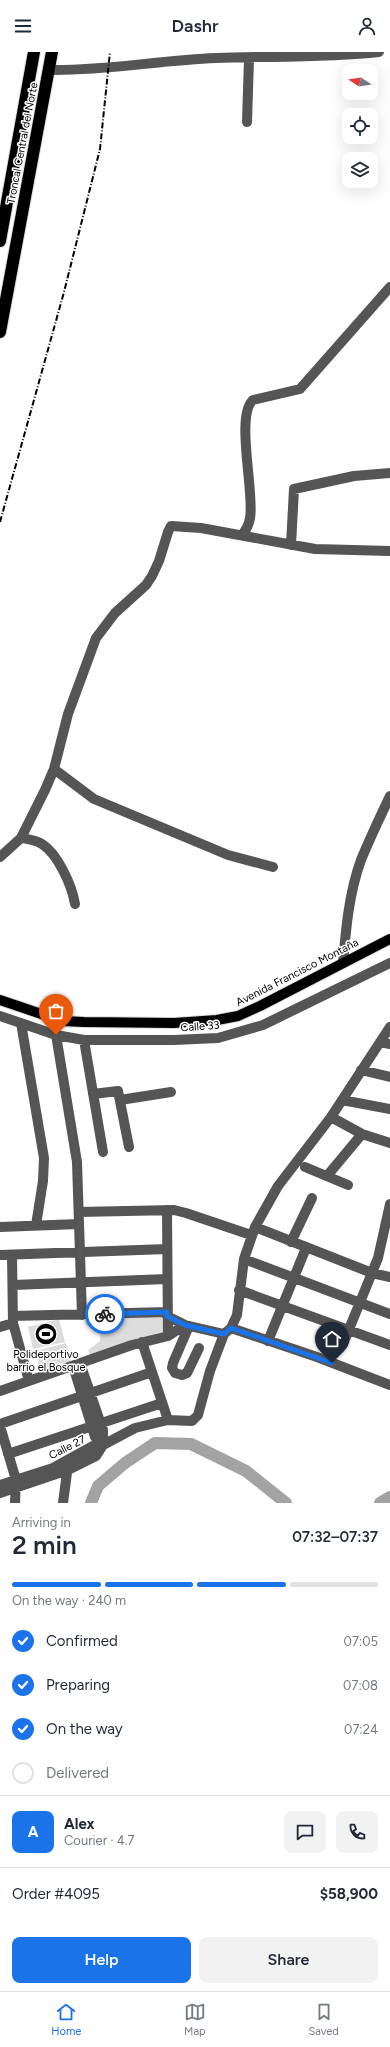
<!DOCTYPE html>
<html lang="en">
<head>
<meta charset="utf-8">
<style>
  :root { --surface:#fff; --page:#f2f2f3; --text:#1f2937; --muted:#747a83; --line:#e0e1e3; --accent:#1a73e8 }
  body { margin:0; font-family:Figtree,sans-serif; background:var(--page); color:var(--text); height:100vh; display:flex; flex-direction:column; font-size:15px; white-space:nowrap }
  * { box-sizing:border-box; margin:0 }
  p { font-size:13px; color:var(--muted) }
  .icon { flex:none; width:22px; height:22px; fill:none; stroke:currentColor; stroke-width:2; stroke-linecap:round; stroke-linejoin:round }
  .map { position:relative; height:1451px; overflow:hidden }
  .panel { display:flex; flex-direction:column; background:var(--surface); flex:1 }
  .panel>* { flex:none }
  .needle { width:26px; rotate:282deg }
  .tools { position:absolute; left:342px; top:12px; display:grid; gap:8px }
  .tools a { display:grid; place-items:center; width:36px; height:36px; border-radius:8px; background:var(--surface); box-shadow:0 4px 16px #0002; font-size:20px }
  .pin { position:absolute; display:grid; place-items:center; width:34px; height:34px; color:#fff; margin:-41px -17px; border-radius:50% 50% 50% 0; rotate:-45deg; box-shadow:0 0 4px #0007 }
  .pin .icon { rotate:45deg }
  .courier { position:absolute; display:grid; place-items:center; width:40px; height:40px; margin:-20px; border:3px solid #1a73e8; border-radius:50%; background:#fff; color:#222; box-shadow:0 1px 5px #0007 }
  .summary em { font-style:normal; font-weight:600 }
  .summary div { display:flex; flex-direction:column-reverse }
  .summary { display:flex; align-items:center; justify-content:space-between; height:68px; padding:0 12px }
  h1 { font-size:26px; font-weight:600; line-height:30px }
  .bar { display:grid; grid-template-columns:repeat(4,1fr); gap:6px 4px; align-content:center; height:48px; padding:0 12px }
  .bar i { height:5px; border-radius:3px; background:var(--line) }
  .bar .current { background:var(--accent) }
  .bar p { grid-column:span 4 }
  .line { display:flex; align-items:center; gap:10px; padding:0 12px; border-top:1px solid var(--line) }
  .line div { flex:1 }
  .round { display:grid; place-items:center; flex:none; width:42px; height:42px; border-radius:8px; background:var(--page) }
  ol { padding:0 12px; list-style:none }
  li { display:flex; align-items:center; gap:12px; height:44px }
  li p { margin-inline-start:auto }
  li .icon { padding:4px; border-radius:50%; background:var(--accent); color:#fff; stroke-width:4 }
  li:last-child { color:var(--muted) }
  li i { width:22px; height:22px; border:2px solid var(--line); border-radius:50% }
  .primary-button { display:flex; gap:8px; margin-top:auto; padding:8px 12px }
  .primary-button a { flex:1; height:46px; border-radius:8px; background:var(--accent); color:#fff; font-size:16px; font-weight:600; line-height:46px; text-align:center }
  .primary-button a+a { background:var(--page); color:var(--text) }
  header { display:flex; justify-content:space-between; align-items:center; height:52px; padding:0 12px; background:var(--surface); font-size:18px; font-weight:600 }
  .tabs { display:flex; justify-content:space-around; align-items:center; height:56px; border-top:1px solid var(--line); background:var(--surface); font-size:11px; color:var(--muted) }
  .tabs a { display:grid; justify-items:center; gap:2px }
  .tabs .current { color:var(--accent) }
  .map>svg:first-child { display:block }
</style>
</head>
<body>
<header><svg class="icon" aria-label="menu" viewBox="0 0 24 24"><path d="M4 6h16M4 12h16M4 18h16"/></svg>Dashr<svg class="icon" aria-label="person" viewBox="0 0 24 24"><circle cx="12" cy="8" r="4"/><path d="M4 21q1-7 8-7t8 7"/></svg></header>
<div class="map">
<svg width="390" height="1451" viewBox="0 0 390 1451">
  <rect width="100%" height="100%" fill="#fff"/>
  <path fill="#dcdcdc" d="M164 1264V1279L90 1304 88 1298 100 1289V1282L86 1273 85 1268Z
    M59 1267 65 1290 33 1297 28 1275Z
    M66 1291 71 1309 40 1317 35 1299Z"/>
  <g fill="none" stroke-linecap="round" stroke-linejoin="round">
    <path stroke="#a3a3a3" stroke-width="12" d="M91 1451 98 1434 125 1411 155 1391 191 1392 246 1419 286 1451
      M380 1451 390 1445"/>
    <g stroke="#dbdbdb" stroke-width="12">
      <path id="major" d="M0 948 62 969 84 970 174 971 217 968 238 964 260 954 390 887"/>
    </g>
    <g stroke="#dbdbdb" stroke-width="14">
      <path id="highway" d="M0 189 34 0
        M0 280 52 0"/>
    </g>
    <path stroke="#555" stroke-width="10" d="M49 18C106 19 160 8 216 6 270 4 325 6 379 0
      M247 70 249 7
      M242 483C246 478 249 473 250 466 255 443 235 363 253 348L300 337 390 235
      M291 493 294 437 354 424 390 421
      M54 717 94 747 228 803 273 815
      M21 786C28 787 36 788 42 792 58 802 72 834 75 852
      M0 805 21 786 45 738 54 717 68 662 96 586 115 561 146 533 152 524 159 509 168 480 171 474 201 476 315 497 390 499
      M343 911C346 876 349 841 361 808 370 786 380 765 390 744
      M0 964 56 983 84 988H174L218 986 263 973 390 911
      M21 971 44 1106 43 1129 36 1173
      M56 983 77 1110 82 1263
      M84 988 103 1100
      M380 990 390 992
      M361 1018 390 1025
      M93 1042 118 1039 129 1095
      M120 1048 171 1040
      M342 1048 390 1057
      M331 1065 362 1082 390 1091
      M305 1115 348 1133
      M327 1124 362 1082
      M167 1158 168 1284
      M79 1160 174 1158 186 1161 251 1183
      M0 1175 79 1172
      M255 1175 372 1221 390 1225
      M291 1190 312 1146
      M0 1203 167 1197
      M12 1203 13 1271 29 1329
      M244 1207 390 1262
      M13 1233 167 1227
      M239 1238 390 1293
      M13 1264 167 1260
      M167 1264 185 1273 224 1282 231 1276 237 1263 244 1207 255 1175 278 1134 331 1065 390 975
      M189 1274 173 1311 172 1316 175 1321 182 1323 187 1321 199 1296
      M0 1275 13 1271
      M231 1276 317 1305 390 1333
      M268 1289 306 1196
      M142 1290 168 1368
      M343 1292 378 1206 390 1152
      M73 1314 95 1385 103 1393
      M0 1339 132 1293 168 1284 185 1273
      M0 1372 152 1320
      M0 1374 16 1428 15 1451
      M8 1402 162 1351
      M0 1433 53 1416 93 1394 103 1393 135 1376 168 1368 192 1369 198 1363 210 1319 224 1282
      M0 1441 68 1418 96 1404 103 1393V1378L80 1311
      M63 1451 68 1413"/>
    <use href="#major" stroke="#000" stroke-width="10"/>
    <use href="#highway" stroke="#000" stroke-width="12"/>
    <path stroke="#000" stroke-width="2" stroke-dasharray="6 2 1 2" stroke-linecap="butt" d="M0 470 64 240 100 97 110 0"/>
  </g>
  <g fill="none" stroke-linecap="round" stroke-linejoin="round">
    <path stroke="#595959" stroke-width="4" stroke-dasharray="0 7.2" d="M56 983 77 1110 82 1263 105 1262"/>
    <path stroke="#1a73e8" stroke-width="5" d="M105 1262 167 1260V1264L185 1273 224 1282 231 1276 332 1311"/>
  </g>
  <defs>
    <g id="stadium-disc" transform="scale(1.15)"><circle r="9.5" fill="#000" stroke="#fff"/><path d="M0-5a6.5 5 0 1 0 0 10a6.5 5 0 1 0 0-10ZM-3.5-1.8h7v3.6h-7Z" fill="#fff"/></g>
  </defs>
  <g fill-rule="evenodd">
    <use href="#stadium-disc" x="46" y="1282"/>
  </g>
  <g text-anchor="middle" stroke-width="3" stroke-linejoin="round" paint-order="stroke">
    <g font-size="11" fill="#000" stroke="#fff">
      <text transform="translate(22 91) rotate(-79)" y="4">Troncal Central del Norte</text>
      <text transform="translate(297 920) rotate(-27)" y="4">Avenida Francisco Montaña</text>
      <text transform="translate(200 974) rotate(-4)" y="4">Calle 33</text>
      <text transform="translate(67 1395) rotate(-27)" y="4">Calle 27</text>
    </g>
    <g font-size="11" fill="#000" stroke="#fff">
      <text x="46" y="1306">Polideportivo<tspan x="46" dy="13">barrio el Bosque</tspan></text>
    </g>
  </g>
</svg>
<div class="tools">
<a><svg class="needle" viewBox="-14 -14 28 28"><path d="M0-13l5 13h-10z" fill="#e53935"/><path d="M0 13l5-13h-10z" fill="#747a83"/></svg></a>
<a><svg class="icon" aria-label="locate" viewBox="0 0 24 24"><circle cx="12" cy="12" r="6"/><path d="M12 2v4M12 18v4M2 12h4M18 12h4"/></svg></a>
<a><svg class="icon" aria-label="layers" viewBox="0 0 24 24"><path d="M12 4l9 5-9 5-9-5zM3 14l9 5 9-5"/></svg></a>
</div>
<div class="pin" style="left:56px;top:983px;background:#ea580c"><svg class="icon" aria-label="bag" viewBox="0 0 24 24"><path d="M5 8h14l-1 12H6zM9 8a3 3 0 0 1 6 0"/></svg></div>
<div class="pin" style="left:332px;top:1311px;background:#1f2937"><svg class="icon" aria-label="home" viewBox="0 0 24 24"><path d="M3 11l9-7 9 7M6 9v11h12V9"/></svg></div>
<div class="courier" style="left:105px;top:1262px"><svg class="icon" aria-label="bike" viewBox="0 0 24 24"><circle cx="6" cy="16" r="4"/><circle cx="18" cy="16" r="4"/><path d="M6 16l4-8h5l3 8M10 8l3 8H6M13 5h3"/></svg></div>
</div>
<section class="panel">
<div class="summary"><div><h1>2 min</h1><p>Arriving in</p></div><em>07:32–07:37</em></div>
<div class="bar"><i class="current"></i><i class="current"></i><i class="current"></i><i></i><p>On the way · 240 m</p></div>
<ol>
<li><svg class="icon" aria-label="check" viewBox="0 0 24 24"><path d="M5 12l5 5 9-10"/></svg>Confirmed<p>07:05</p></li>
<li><svg class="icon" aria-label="check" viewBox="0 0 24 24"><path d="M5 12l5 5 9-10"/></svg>Preparing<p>07:08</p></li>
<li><svg class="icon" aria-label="check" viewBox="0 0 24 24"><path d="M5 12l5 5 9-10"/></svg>On the way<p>07:24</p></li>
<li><i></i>Delivered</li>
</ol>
<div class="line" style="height:72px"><b class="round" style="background:var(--accent);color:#fff">A</b><div><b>Alex</b><p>Courier · 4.7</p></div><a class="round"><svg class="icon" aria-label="chat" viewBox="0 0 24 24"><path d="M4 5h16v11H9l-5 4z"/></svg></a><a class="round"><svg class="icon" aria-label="phone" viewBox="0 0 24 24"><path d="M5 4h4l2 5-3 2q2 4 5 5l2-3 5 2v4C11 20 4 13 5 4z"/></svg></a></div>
<div class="line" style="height:52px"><div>Order #4095</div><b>$58,900</b></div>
<div class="primary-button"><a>Help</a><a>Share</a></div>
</section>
<nav class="tabs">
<a class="current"><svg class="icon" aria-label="home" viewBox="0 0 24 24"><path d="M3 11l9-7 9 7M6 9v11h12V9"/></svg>Home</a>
<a><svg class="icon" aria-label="map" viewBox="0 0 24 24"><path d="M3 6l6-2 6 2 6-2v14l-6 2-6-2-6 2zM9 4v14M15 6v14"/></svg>Map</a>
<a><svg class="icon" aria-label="saved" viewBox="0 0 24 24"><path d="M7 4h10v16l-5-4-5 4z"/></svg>Saved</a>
</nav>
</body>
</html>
